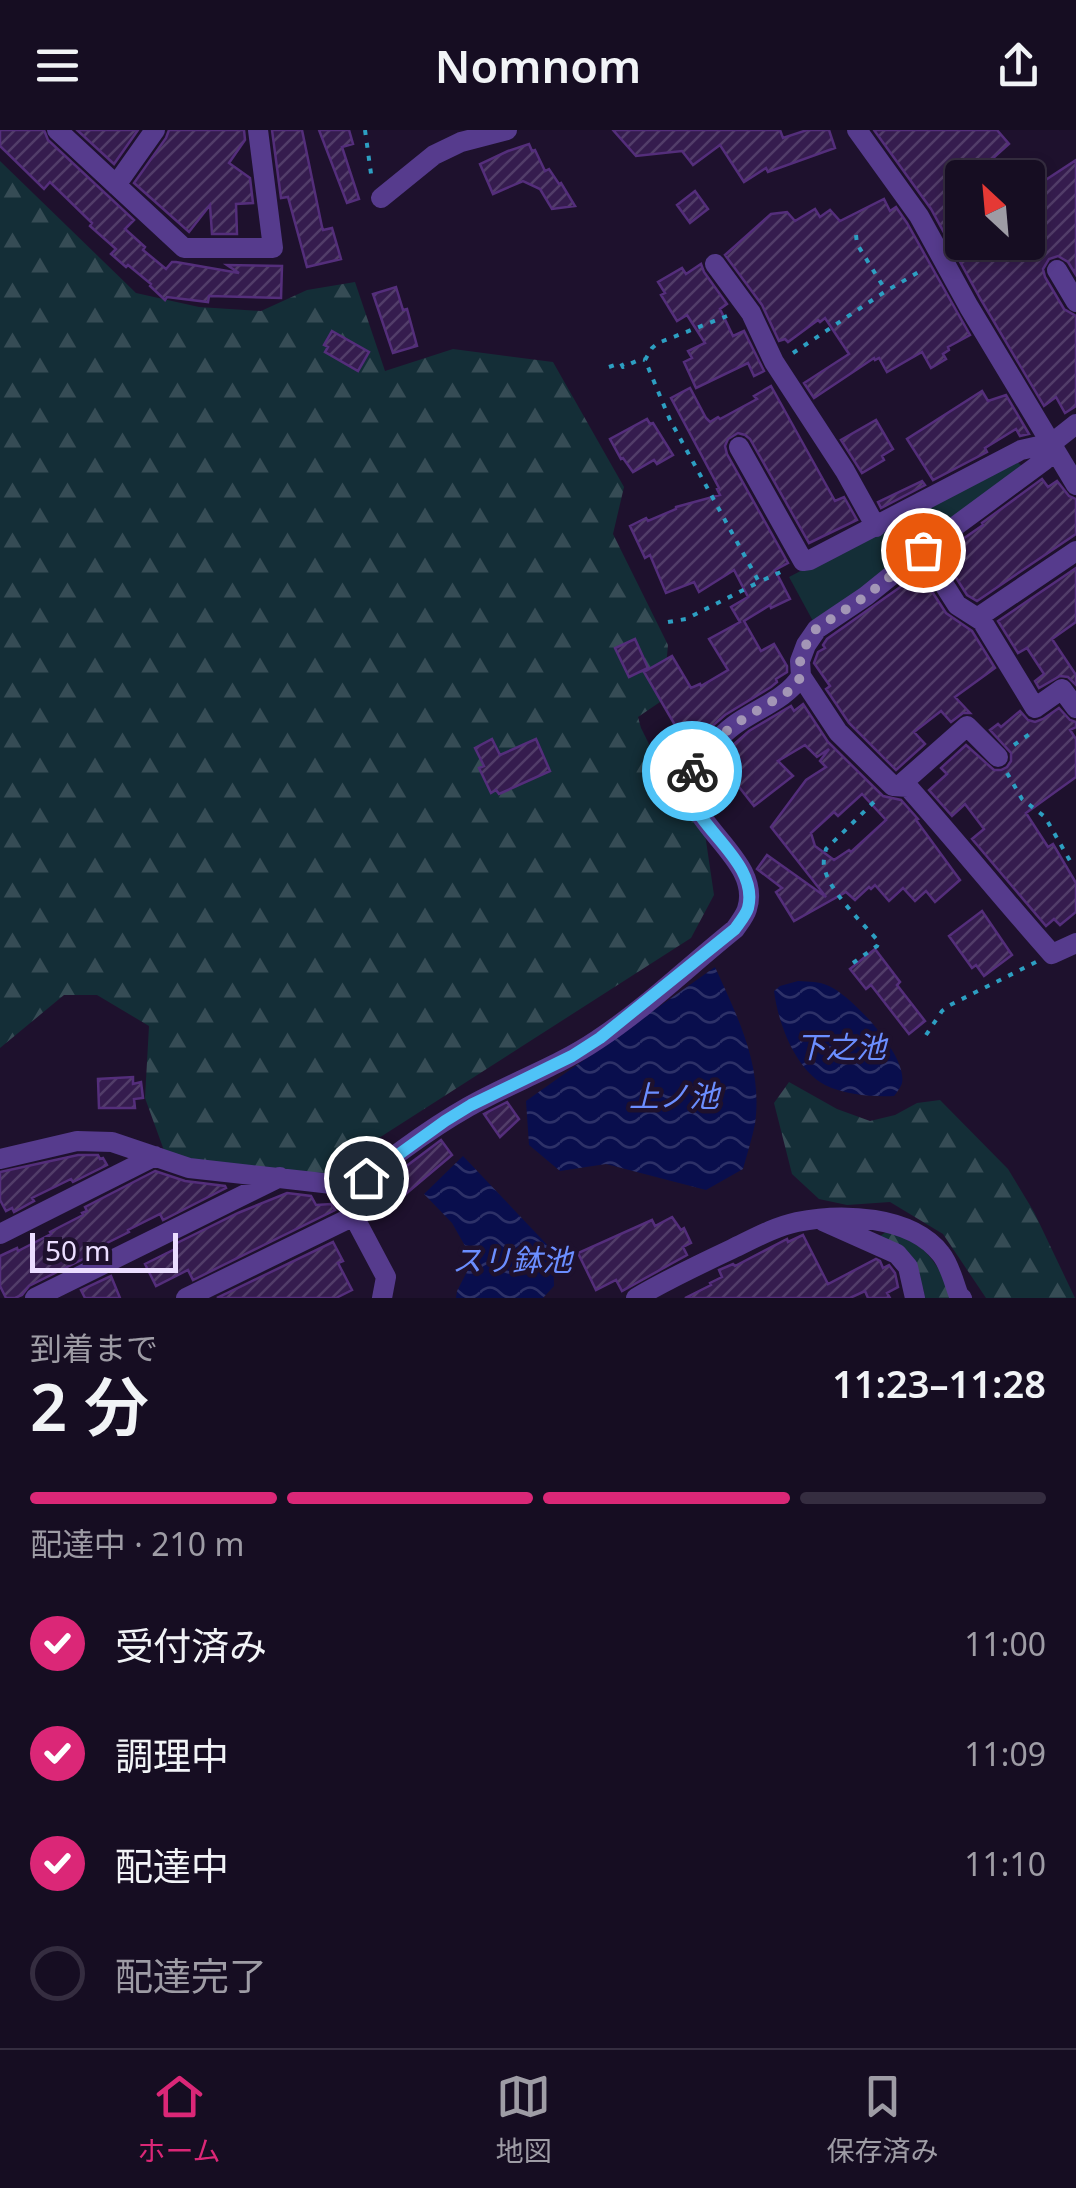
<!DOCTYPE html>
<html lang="ja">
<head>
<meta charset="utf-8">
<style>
  :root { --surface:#160d22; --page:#1f162a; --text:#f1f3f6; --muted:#9e9ca5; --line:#352d40; --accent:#db2777 }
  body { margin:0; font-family:"Noto Sans","Noto Sans JP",sans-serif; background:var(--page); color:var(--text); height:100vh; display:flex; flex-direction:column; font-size:38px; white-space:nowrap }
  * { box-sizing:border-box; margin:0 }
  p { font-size:32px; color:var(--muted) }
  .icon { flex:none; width:55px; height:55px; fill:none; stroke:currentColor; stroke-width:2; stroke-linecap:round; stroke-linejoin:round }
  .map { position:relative; height:1168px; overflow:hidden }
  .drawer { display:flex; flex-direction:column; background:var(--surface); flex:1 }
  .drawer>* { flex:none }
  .needle { width:65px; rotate:334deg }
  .tools { position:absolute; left:945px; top:30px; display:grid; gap:20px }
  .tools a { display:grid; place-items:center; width:100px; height:100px; border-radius:10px; background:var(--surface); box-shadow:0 5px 15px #0003,0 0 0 2px var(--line); font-size:50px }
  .scale { position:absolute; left:30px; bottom:25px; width:148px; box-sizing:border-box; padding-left:10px; border:5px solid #ebddff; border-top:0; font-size:28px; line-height:35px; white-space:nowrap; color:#ebddff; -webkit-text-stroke:8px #1e112d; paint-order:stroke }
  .pin { position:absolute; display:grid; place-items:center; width:85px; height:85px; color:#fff; margin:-42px; border:5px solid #fff; border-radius:50%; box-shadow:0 2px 10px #0007 }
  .courier { position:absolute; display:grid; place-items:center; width:100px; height:100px; margin:-50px; border:8px solid #4fc3f7; border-radius:50%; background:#fff; color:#222; box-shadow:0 2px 12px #0007 }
  .head em { font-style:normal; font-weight:600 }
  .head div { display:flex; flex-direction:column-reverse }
  .head { display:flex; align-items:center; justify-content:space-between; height:170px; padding:0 30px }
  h1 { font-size:65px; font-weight:600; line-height:75px }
  .bar { display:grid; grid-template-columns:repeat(4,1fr); gap:15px 10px; align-content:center; height:120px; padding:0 30px }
  .bar i { height:12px; border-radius:8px; background:var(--line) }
  .bar .on { background:var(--accent) }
  .bar p { grid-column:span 4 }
  ol { padding:0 30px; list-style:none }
  li { display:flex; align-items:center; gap:30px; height:110px }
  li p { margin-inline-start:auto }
  li .icon { padding:10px; border-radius:50%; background:var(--accent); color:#fff; stroke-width:4 }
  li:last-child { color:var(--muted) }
  li i { width:55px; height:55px; border:5px solid var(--line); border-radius:50% }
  header { display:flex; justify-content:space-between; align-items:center; height:130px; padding:0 30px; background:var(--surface); font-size:45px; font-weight:600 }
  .tabs { display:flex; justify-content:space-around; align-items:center; height:140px; border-top:2px solid var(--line); background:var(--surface); font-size:28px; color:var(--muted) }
  .tabs a { display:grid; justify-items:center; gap:5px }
  .tabs .on { color:var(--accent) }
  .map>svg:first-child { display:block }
</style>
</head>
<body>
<header><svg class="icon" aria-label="menu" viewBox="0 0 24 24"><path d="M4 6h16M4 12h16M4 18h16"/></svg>Nomnom<svg class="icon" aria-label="share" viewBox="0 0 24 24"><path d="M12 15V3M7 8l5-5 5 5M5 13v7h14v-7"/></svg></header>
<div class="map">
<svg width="1076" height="1168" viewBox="0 0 1076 1168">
  <defs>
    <pattern id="forest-firs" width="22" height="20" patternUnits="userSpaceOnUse" patternTransform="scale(2.5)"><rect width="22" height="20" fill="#142e37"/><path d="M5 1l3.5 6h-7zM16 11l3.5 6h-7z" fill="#364c55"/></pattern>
    <pattern id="water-waves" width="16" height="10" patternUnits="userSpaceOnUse" patternTransform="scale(2.5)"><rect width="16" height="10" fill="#090e4d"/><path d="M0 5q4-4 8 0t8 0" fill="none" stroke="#2d3168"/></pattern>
    <pattern id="building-hatch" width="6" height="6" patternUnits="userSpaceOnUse" patternTransform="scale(2.5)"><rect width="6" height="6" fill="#351c4e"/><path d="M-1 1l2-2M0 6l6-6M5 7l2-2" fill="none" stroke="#523d69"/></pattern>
  </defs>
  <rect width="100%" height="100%" fill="#1e112d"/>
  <path fill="#142e37" d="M1014 329 1024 338 814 493 789 447Z"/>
  <path fill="url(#forest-firs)" d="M0 31 136 163 199 177 261 181 307 160 355 152 385 241 453 219 553 232 624 357 613 404 668 515 663 570 638 587 641 598 660 636 705 704 714 765 691 808 318 1047 166 1026 145 968 149 896 97 865H64L0 918Z
    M789 952 837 979 870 991 895 985 917 973 940 970 1008 1039 1034 1082 1075 1168H986L943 1104 890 1072 847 1075 819 1069 792 1044 774 973Z
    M886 1102C925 1110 937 1133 954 1168H925L923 1158 880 1106Z"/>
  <path fill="url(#water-waves)" d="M715 837C738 888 763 936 755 994 752 1009 747 1024 743 1039L706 1060 606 1034 560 1041 529 1015 526 971Z
    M798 851C809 852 819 851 829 856 852 866 908 926 902 953 902 955 896 964 894 966 873 967 845 965 825 955 795 939 778 893 774 861L780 856Z
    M463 1026 553 1121 554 1156 543 1168H456L457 1161 473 1130 452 1093 424 1064Z"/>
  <path fill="url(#building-hatch)" stroke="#542e7b" stroke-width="2.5" fill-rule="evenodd" d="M0 0H44L48 10 134 90 125 99 145 117 143 120 166 139 172 132H176L239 143 227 135 282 136 281 168 209 166 208 172 167 167 165 170 150 156 151 154 128 135 126 137 111 124 116 119 90 96 92 93 50 52 44 59 0 16Z
    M77 0H138L114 34Z
    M169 0H244L245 10 229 33 250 48 253 73 236 74 237 104H212L210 75 189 102 134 53 166 8Z
    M272 0H302L322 97 323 100 332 98 341 129 307 137 288 67 281 68Z
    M319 0H349L353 14 342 17 359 69 347 73Z
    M613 0H780L783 8 807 0H829L835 18 768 42 766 38 744 52 720 15 693 35 682 21 636 26Z
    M874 0H997L1009 14 982 38 989 48H962V112H1028V65L1040 57 1038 55 1076 30V145L1068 132 1058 126 1049 129 1043 139 1045 147 1064 179 1076 186V276L1065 283 1056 267 1044 276 981 170 931 79Z
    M529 14 532 21 535 20 545 41 549 39 559 54 561 53 575 76 552 79 540 59 523 51 493 64 480 34 508 21Z
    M695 61 708 79 690 93 677 75Z
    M884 69 890 81 896 77 907 93 970 205 948 217 949 220 943 224 946 229 931 238 922 222 887 242 879 228 875 230 874 228 814 268 804 253 849 224 825 188 820 192 818 190 788 212 785 209 779 211 762 175 725 125 771 84 787 82 795 91 815 79 820 87 830 80 840 91Z
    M701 134 704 142 727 174 720 179 733 206 744 201 764 241 754 246 748 233 696 258 684 232 692 228 688 221 705 213 687 185 677 191 661 165 665 163 658 152 682 138 686 144Z
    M396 157 403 180 407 179 417 216 393 223 373 164Z
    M332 201 369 222 358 241 325 222 328 217 324 215Z
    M771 256 835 371 844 367 857 390 809 413 750 309 745 305 738 303 728 309 725 316 727 324 788 433 775 440 790 469 771 478 770 475 744 491 761 521 774 514 787 536V542L776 549 777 552 771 557 725 585 701 606 686 614 644 542 672 526 691 558 700 554 701 556 728 540 709 509 740 492 731 477 748 467 734 440 699 462 694 452 666 463 650 425 645 428 630 396 646 388 648 391 676 379V377L720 365 717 359 719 358 671 268 690 258 706 288 710 292 718 287 720 289 757 269 754 266Z
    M982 261 988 271 1006 265 1029 304 1020 306 1016 299 985 318 987 322 933 350 907 309Z
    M647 289 650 294 653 293 673 325 657 334 654 330 633 342 623 328 621 329 610 309Z
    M876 290 893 319 882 326 884 330 862 343 841 310Z
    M1042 349 1048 357 1057 351 1069 366 1076 369V404L977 471 967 465 941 424 983 395 982 393Z
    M922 351 925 355 881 378 878 372Z
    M1076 438V492L1052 509 1076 545V555L1068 547 1060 546 1039 558 1035 551 1044 544 1027 518 1018 523 998 491Z
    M920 443 946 483 972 501 995 538 955 567 970 583H963L951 592 941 581 914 602 925 614 896 640 849 593 826 559 830 556 814 533 818 522 825 518 823 515 827 509Z
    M635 509 648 538 629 547 615 518Z
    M803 574 828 612 883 666 901 670 918 689 916 690 960 750 935 772 926 761 915 771 903 758 889 771 875 755 871 759 869 757 855 770 846 762 794 791 776 762 782 758 757 739 767 725 826 767 771 697 806 650 826 637 820 631 829 619 817 627 805 615 778 631 793 646 754 676 717 629 749 601 791 576 794 581ZM862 664 886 690 851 722 849 720 834 730 815 716 811 703 834 682 838 686Z
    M1059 578 1070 590 1076 592V597L1070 600 1076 609V647L1026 683 1048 717 1053 714 1076 753V782L1060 795 1054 789 1046 796 972 709 984 699 965 674 952 686 929 660 947 644 941 638 966 615 994 640H1001L1007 637 1011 631V623L990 600 998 594 1001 597 1020 581 1028 590 1035 592 1043 589Z
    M492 609 500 625 536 609 550 641 499 664 496 660 491 663 479 638 484 636 475 618Z
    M982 781 1012 825 984 846 976 835 972 838 949 806Z
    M875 819 900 852 897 855 925 891 909 904 871 855 866 859 850 839Z
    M133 947V954L141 952 143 968 134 969 135 978H99L98 949Z
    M507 972 519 989 500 1007 484 984Z
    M441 1010 452 1025 395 1073 380 1056Z
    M78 1025H98L100 1029 103 1028 107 1035 73 1052 71 1049 32 1068 34 1071 14 1082 12 1078 6 1081 0 1070V1042Z
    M155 1041 185 1051 225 1056 226 1058 163 1090 160 1084 128 1100 129 1102 99 1117 101 1120 29 1156 22 1165 15 1168H6L0 1156V1126L17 1118 18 1121 51 1104 50 1102 83 1085 82 1083 87 1081 85 1077Z
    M287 1063 311 1066 316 1075 331 1074 335 1080 193 1150 188 1140 156 1156 145 1134 177 1118 175 1114 238 1083Z
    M672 1087 681 1100 684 1098 691 1113 683 1117 687 1125 622 1161 616 1150 596 1160 578 1123 652 1090 655 1096Z
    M803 1105 828 1154 876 1129 880 1131 883 1138 889 1135 895 1143 898 1157 887 1163 890 1168H868L865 1161 850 1168H685L711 1155 710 1153 722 1147 719 1140 733 1134 735 1136 787 1109 788 1112Z
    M333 1112 343 1131 338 1133 352 1160 336 1168H217Z
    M111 1146 120 1168H85L81 1160Z"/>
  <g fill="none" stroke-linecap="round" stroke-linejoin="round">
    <path stroke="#2d9fc2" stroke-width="4" stroke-dasharray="5 8" stroke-linecap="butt" d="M365 0 372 51
      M856 105 857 114 886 161
      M727 186 658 213 652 218 645 230 670 290 759 452 785 440
      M793 223 886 161 924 139
      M609 237 621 233 623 237 641 229 645 230
      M668 492 686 489 759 452
      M1014 615 1031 603 1032 598
      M1007 643 1022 669 1045 687 1073 736
      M853 833 877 816 879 812C863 793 828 761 824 736 823 731 825 724 826 719L878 668
      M926 905 942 881 950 875 1036 832"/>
    <path stroke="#563b8d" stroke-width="20" d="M57 0 184 118H273L258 0
      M857 0 919 86 969 177 1076 355
      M116 55 155 0
      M381 68 434 25 461 12 507 0
      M715 134 751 183 774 232 845 341 876 397
      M1057 140 1076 172
      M1076 294 1052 313 1045 330 923 420 866 466 817 499 806 515 800 531 801 546 838 602 893 656 908 657C957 712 1003 769 1052 824L1076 813
      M739 317 803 431 810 430 1021 320 1052 313
      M922 420 957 475 982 491 1035 578 1062 559 1076 578
      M977 488 1076 421
      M899 656 967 596 998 627
      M0 1029 77 1011 112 1012 189 1038 332 1054 343 1066 386 1147 382 1168
      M343 1066C383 1034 424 1002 468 977 510 953 557 937 597 910 646 878 690 835 735 799 739 793 745 786 747 779 764 727 674 690 692 642 695 632 703 624 710 617 717 610 725 602 733 596 755 579 786 570 801 546
      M823 1091 897 1124 908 1137 915 1168
      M0 1104 155 1026
      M35 1168 280 1047
      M186 1168 354 1086
      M636 1168C666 1150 700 1134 732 1119 753 1109 774 1097 797 1092 841 1083 911 1085 941 1124 950 1135 954 1153 959 1166L962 1168"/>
  </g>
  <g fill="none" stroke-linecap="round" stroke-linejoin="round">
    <path stroke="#a396b6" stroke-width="10" stroke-dasharray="0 18" d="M692 641 700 626 732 596 794 558 801 546 800 532 806 515 816 499 866 466 923 420"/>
    <path stroke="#4fc3f7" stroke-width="12" d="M366 1048 445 991 471 975 572 926 600 908 735 799C739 793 746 785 748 778 760 731 691 696 688 657 688 652 690 647 692 641"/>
  </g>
  <g text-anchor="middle" stroke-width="9" stroke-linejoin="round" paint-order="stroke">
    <g font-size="30" font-style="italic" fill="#6b8eff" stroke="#1e112d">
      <text x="841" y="928">下之池</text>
      <text x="674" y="977">上ノ池</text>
      <text x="512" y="1141">スリ鉢池</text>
    </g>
  </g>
</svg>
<div class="tools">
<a><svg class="needle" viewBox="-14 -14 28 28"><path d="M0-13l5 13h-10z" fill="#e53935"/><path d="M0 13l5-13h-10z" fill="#9e9ca5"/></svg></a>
</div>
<div class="scale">50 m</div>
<div class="pin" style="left:923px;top:420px;background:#ea580c"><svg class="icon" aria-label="bag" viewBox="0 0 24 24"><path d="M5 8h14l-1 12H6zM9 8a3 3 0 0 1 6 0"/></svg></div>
<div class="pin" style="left:366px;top:1048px;background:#1f2937"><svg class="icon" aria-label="home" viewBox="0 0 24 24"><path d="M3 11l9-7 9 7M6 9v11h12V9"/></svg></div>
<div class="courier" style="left:692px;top:641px"><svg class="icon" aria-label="bike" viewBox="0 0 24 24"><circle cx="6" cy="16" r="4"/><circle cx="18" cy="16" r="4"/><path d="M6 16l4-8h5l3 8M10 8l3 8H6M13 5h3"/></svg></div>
</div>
<section class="drawer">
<div class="head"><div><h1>2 分</h1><p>到着まで</p></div><em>11:23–11:28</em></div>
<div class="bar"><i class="on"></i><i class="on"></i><i class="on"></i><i></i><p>配達中 · 210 m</p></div>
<ol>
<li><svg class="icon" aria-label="check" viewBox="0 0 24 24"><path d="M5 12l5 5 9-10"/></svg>受付済み<p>11:00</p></li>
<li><svg class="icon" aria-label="check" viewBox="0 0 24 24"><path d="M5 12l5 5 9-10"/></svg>調理中<p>11:09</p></li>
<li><svg class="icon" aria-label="check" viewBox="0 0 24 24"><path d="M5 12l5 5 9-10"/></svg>配達中<p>11:10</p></li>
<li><i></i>配達完了</li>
</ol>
</section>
<nav class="tabs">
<a class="on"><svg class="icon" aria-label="home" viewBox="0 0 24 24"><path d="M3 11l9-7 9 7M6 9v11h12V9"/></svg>ホーム</a>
<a><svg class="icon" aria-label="map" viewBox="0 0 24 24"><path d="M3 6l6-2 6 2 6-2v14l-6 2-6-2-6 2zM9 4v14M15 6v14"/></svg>地図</a>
<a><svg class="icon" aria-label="saved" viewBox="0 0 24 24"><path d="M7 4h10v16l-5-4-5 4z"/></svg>保存済み</a>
</nav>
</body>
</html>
